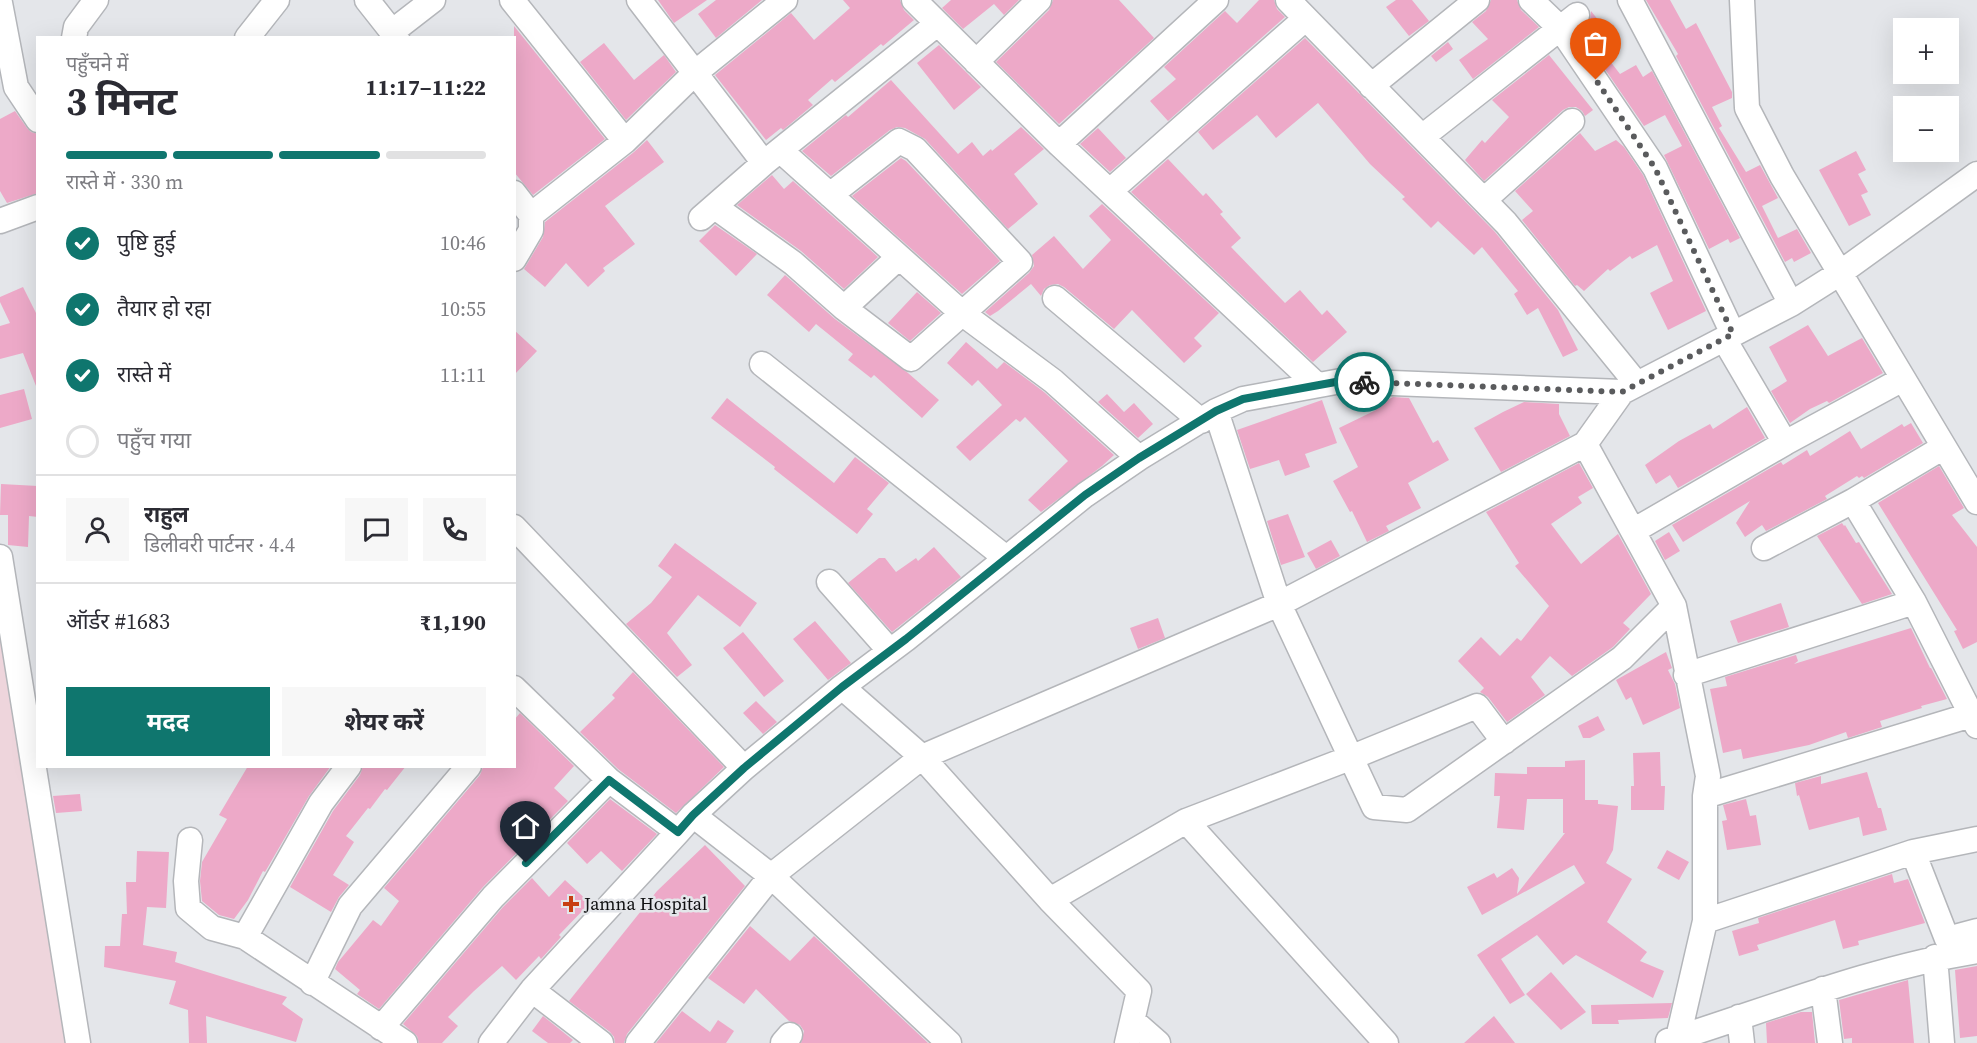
<!DOCTYPE html>
<html lang="hi">
<head>
<meta charset="utf-8">
<style>
  :root { --surface:#fff; --page:#f7f7f7; --text:#2b2b33; --muted:#7c7c81; --line:#e1e1e2; --accent:#0f766e }
  body { margin:0; font-family:"Source Serif 4","Noto Sans Devanagari",serif; background:var(--page); color:var(--text); height:100vh; display:flex; flex-direction:column; font-size:22px; white-space:nowrap }
  * { box-sizing:border-box; margin:0 }
  p { font-size:20px; color:var(--muted) }
  .icon { flex:none; width:33px; height:33px; fill:none; stroke:currentColor; stroke-width:2; stroke-linecap:round; stroke-linejoin:round }
  .map { position:relative; flex:1; overflow:hidden }
  .sheet { position:absolute; left:36px; top:36px; width:480px; height:732px; display:flex; flex-direction:column; background:var(--surface); border-radius:0px; box-shadow:0 6px 24px #0002 }
  .sheet>* { flex:none }
  .fabs { position:absolute; left:1893px; top:18px; display:grid; gap:12px }
  .fabs a { display:grid; place-items:center; width:66px; height:66px; border-radius:0px; background:var(--surface); box-shadow:0 6px 24px #0002; font-size:30px }
  .pin { position:absolute; display:grid; place-items:center; width:51px; height:51px; color:#fff; margin:-62px -26px; border-radius:50% 50% 50% 0; rotate:-45deg; box-shadow:0 0 6px #0007 }
  .pin .icon { rotate:45deg }
  .courier { position:absolute; display:grid; place-items:center; width:60px; height:60px; margin:-30px; border:4px solid #0f766e; border-radius:50%; background:#fff; color:#222; box-shadow:0 2px 8px #0007 }
  .head em { font-style:normal; font-weight:700 }
  .head div { display:flex; flex-direction:column-reverse }
  .head { display:flex; align-items:center; justify-content:space-between; height:102px; padding:0 30px }
  h1 { font-size:39px; font-weight:700; line-height:45px }
  .bar { display:grid; grid-template-columns:repeat(4,1fr); gap:9px 6px; align-content:center; height:72px; padding:0 30px }
  .bar i { height:8px; border-radius:4px; background:var(--line) }
  .bar .selected { background:var(--accent) }
  .bar p { grid-column:span 4 }
  .line { display:flex; align-items:center; gap:15px; padding:0 30px; border-top:2px solid var(--line) }
  .line div { flex:1 }
  .round { display:grid; place-items:center; flex:none; width:63px; height:63px; border-radius:0px; background:var(--page) }
  ol { padding:0 30px; list-style:none }
  li { display:flex; align-items:center; gap:18px; height:66px }
  li p { margin-inline-start:auto }
  li .icon { padding:6px; border-radius:50%; background:var(--accent); color:#fff; stroke-width:4 }
  li:last-child { color:var(--muted) }
  li i { width:33px; height:33px; border:3px solid var(--line); border-radius:50% }
  .button { display:flex; gap:12px; margin-top:auto; padding:12px 30px }
  .button a { flex:1; height:69px; border-radius:0px; background:var(--accent); color:#fff; font-size:24px; font-weight:700; line-height:69px; text-align:center }
  .button a+a { background:var(--page); color:var(--text) }
  .map>svg:first-child { display:block }
</style>
</head>
<body>
<div class="map">
<svg width="1977" height="1043" viewBox="0 0 1977 1043">
  <rect width="100%" height="100%" fill="#e4e6ea"/>
  <path fill="#eed5dc" d="M0 618 73 1043H0Z"/>
  <path fill="#eda9c8" d="M658 0H707L674 23Z
    M716 0H762L716 38 698 14Z
    M843 0H900L904 10 914 20 883 46 881 44 835 82 832 79 808 100 813 105 783 130 781 128 766 140 715 75 791 13 814 40 850 8Z
    M951 0H1019L1004 15 994 4 963 29 942 8Z
    M1053 0H1119L1154 38 1059 124 996 62 1049 10Z
    M1259 0H1274L1277 9 1285 17 1168 121 1150 101 1176 79 1164 67 1225 11 1237 23Z
    M1396 0H1412L1429 21 1409 36 1386 7Z
    M1491 0H1517L1521 10 1539 27 1473 79 1459 60 1488 39 1472 22 1486 11Z
    M1646 0H1670L1686 29 1696 23 1732 92V98L1712 107 1722 126 1719 128 1746 172 1760 165 1778 198 1762 206 1778 238 1797 229 1811 253 1794 262 1792 258 1785 262 1676 56 1678 54Z
    M1591 11 1603 26 1585 40 1579 31 1590 21Z
    M514 26 605 139 533 195 514 172Z
    M1305 38 1495 232 1558 310 1578 350 1563 357 1538 308 1527 315 1514 294 1518 291 1482 247 1474 255 1438 221 1431 228 1402 199 1405 197 1370 164 1318 103 1276 138 1257 115 1213 150 1198 132Z
    M1593 39 1620 74 1636 65 1643 77 1652 71 1740 238 1730 243 1728 239 1709 249 1664 155 1682 146 1665 115 1644 126 1587 43Z
    M1448 42 1453 49 1436 62 1431 56Z
    M604 43 634 80 664 55 676 72 626 120 580 62Z
    M939 45 981 87 954 110 917 63Z
    M1549 55 1593 110 1585 116 1582 111 1576 107H1569L1563 110 1484 181 1465 160 1482 140 1485 143 1509 117 1492 100Z
    M891 80 958 154 972 142 983 156 991 149 992 151 1021 127 1044 149 1014 174 1038 204 1008 229 925 139 905 128 897 127 890 130 831 176 802 151 846 115 848 117Z
    M15 111 27 128 31 132 38 134V193L7 203 0 191V119Z
    M1098 128 1126 158 1110 172 1080 144Z
    M1580 133 1595 151 1616 140 1624 147 1643 175 1706 311 1668 330 1650 293 1673 281 1657 245 1632 259 1630 256 1610 271 1608 269 1584 291 1577 285 1575 286 1522 220 1533 211 1515 191Z
    M647 140 664 162 605 206 635 244 603 268 605 271 588 287 566 263 545 287 524 269 543 237 545 222 634 152Z
    M1856 151 1866 170 1858 174 1868 192 1861 195 1871 215 1849 226 1819 170Z
    M901 158 906 161 1000 261 962 294 852 196Z
    M1168 159 1203 196 1206 193 1223 212 1220 214 1241 238 1231 247 1285 303 1300 290 1322 315 1327 310 1347 332 1313 362 1131 192Z
    M772 175 784 189 793 181 878 257 844 289 801 251 737 205Z
    M1102 204 1219 313 1194 338 1202 346 1184 363 1132 310 1114 329 1064 287 1058 284 1050 285 1044 289 1041 296 1031 284 998 311 990 316 985 312 1029 273 1034 266 1032 255 1054 236 1083 269 1111 240 1089 216Z
    M715 225 757 254 736 276 699 241Z
    M785 275 835 319 908 373 939 400 922 418 874 375 871 378 848 360 853 354 816 324 809 332 767 295Z
    M23 287 38 317V386H36L23 353 0 359V326L10 323 0 302V297Z
    M917 292 941 313 910 341 888 323Z
    M1808 325 1828 356 1862 338 1883 373 1829 403 1827 401 1810 409 1790 423 1771 391 1787 381 1769 347Z
    M514 330 537 351 514 375Z
    M966 342 997 369 1004 362 1044 392 1114 455 1102 466 1041 512 1028 500 1068 461 1025 417 1020 422 1016 419 970 461 956 447 1002 405 978 380 972 386 947 363Z
    M24 389 32 419 0 428V395Z
    M1107 394 1124 412 1134 403 1153 424 1138 438 1098 402Z
    M1393 397 1409 398 1433 443 1438 440 1449 460 1408 483 1421 508 1386 526 1389 531 1367 542 1352 511 1350 512 1333 481 1358 467 1339 428 1376 410 1375 407Z
    M727 398 834 483 855 457 889 483 867 509 873 514 857 534 774 469 775 467 711 418Z
    M1322 400 1337 443 1305 454 1310 467 1285 476 1279 460 1250 469 1237 430Z
    M1524 402 1559 404V414L1570 436 1501 472 1474 428 1503 412Z
    M1747 407 1765 438 1678 488 1670 475 1656 484 1645 465 1679 441 1710 424 1713 429Z
    M1911 423 1923 443 1864 478 1862 476 1859 478 1857 476 1825 496 1827 499 1766 531 1762 525 1745 537 1736 523 1750 501 1683 542 1672 525 1781 462 1783 465 1807 450 1810 456 1850 431 1861 449 1902 424 1904 427Z
    M1579 463 1593 488 1578 497 1582 503 1551 524 1581 564 1618 534 1651 594 1623 623 1630 629 1613 647 1572 676 1550 656 1531 677 1545 695 1507 722 1488 697 1480 692 1484 688 1458 661 1481 637 1500 656 1517 638 1521 641 1549 606 1515 566 1519 563 1486 512Z
    M1939 466 1964 508 1952 515 1977 547V642L1963 649 1954 631 1957 630 1878 503Z
    M1 484 38 486V517L29 516 28 547 8 545V515H0Z
    M1288 514 1305 557 1281 565 1267 521Z
    M1842 523 1844 526 1845 525 1856 543 1859 542 1892 594 1862 604 1817 536Z
    M1669 532 1680 551 1665 560 1655 541Z
    M1331 540 1340 556 1316 569 1307 553Z
    M675 543 757 603 740 627 698 595 667 633 692 665 677 677 626 624 651 603 672 577 658 566Z
    M934 547 961 577 892 632 848 583 879 558H885L896 572 916 558 918 561Z
    M1781 603 1789 627 1738 643 1730 621Z
    M1158 618 1165 638 1138 649 1130 628Z
    M815 621 851 663 828 680 793 639Z
    M1911 628 1930 668H1931L1947 699 1921 706 1922 708 1880 721 1882 727 1848 738 1846 732 1809 745 1743 759 1741 749 1723 753 1710 689 1727 686 1725 677 1796 655 1798 661 1794 664Z
    M743 632 784 681 764 697 723 648Z
    M1666 652 1672 668 1668 670 1675 684 1680 708 1643 725 1631 697 1626 700 1616 680Z
    M633 672 724 767 676 813 618 769 580 732 615 698 612 695Z
    M756 701 777 722 763 734 743 713Z
    M520 713 574 766 554 788 568 801 483 887 379 1009 357 994 360 990 335 969 338 962 373 920 381 926 399 901 384 888 480 775 483 767 514 766V720Z
    M1598 716 1605 730 1590 738H1583L1578 726Z
    M1660 752 1661 786H1665L1664 810H1631V786H1634L1633 753Z
    M1585 760V800H1598V804L1618 806 1613 850 1606 863 1632 879 1607 922 1647 952 1640 961 1664 971 1653 998 1576 955 1563 965 1537 935 1501 959 1525 995 1510 1004 1477 955 1585 883 1574 865 1482 915 1467 887 1494 873 1497 878 1512 868 1519 878 1517 894 1565 833H1563V799H1527L1524 830 1497 828 1500 796H1494L1495 773 1527 774V767H1565V761Z
    M248 766H331L309 796 265 872 263 871 248 900 234 919 219 915 202 901 200 881 202 862 227 819 219 815Z
    M363 766H406L387 790 385 789 370 809 368 808 346 836 354 842 333 875 349 885 339 897 331 912 290 887 333 811 360 775Z
    M1867 772 1878 808H1881L1887 830 1863 836 1859 817 1809 830 1799 795 1797 796 1795 783 1821 776V784Z
    M80 794 82 811 56 813 53 796Z
    M610 799 657 834 622 871 601 851 587 864 567 843Z
    M1746 799 1750 816 1756 815 1761 845 1727 850 1722 821 1727 820 1723 805Z
    M705 845 745 886 627 1034 624 1043H615L614 1037 610 1032 569 1001 657 891Z
    M1667 850 1689 862 1679 880 1657 868Z
    M137 851 169 852 166 908 147 907 143 945 177 952 175 962 287 997 282 1004 303 1019 296 1042 206 1016 207 1043H189L188 1010 169 1004 176 981 104 967 105 946H120L122 914H127L126 882H136Z
    M1892 874 1894 883 1908 879 1925 923 1858 941 1859 945 1843 949 1835 920 1757 945 1759 950 1739 956 1732 931 1759 923 1758 918Z
    M532 878 549 897 565 880 590 903 559 935 561 937 541 959 539 956 516 980 502 966 474 991 448 1017 458 1026 442 1043H419L417 1036 403 1024 503 907Z
    M750 926 790 961 814 936 928 1043H801L804 1031 800 1025 789 1021 756 989 744 1004 708 978Z
    M1977 966V1036L1960 1038 1955 970Z
    M1551 972 1586 1012 1561 1030 1526 994Z
    M1908 980 1914 1043H1852V1038L1844 1039 1839 1000Z
    M1672 1003 1668 1018 1618 1020 1619 1024H1592L1591 1005Z
    M682 1011 710 1032 718 1020 734 1031 726 1043H656Z
    M1801 1012H1812L1815 1043H1767L1766 1023Z
    M543 1016 573 1040 570 1043H548L532 1031Z
    M1494 1016 1515 1043H1464Z"/>
  <g fill="none" stroke-linecap="round" stroke-linejoin="round">
    <g stroke="#b4b6ba" stroke-width="27">
      <path id="minor" d="M367 0 397 38
        M512 0 625 141
        M639 0 764 163
        M914 0 1059 144 1317 385
        M1288 0 1506 223 1637 384
        M1531 0 1560 28 1655 168 1733 334
        M1630 0 1791 304
        M1742 0 1747 108 1782 176 1977 502
        M0 3 16 87 38 120
        M393 31 433 0
        M74 38 76 27 96 0
        M247 38 277 0
        M976 62 1039 0
        M1371 86 1477 0
        M1422 137 1577 15
        M1059 144 1216 0
        M781 151 963 314 1053 381 1139 458
        M1110 191 1305 19
        M514 193 531 215 625 141 696 72 785 0
        M1484 200 1572 121
        M715 207 793 263 844 308 911 359 1020 262 915 149 899 141 830 195
        M701 218 764 163 937 24
        M0 221 38 207
        M514 259 531 230V215
        M1055 298 1201 421
        M844 308 899 257
        M1724 339 1785 443
        M762 364 1006 558
        M1216 411 1279 604 1374 807 1407 810 1622 658 1674 606
        M1585 444 1622 392
        M1853 501 1914 602 1977 726
        M514 527 744 768
        M1633 531 1785 443 1903 379
        M1764 548 1853 501 1944 447
        M0 557 78 1043
        M829 582 890 651
        M1686 675 1914 602
        M842 687 922 757 1050 900 1139 991 1127 1043
        M514 688 609 780 678 832
        M1705 796 1971 715
        M693 815 771 876 949 1043
        M1186 821 1386 1043
        M190 840 186 881 188 908 212 928 245 937 405 1043
        M1913 852 1947 939 1977 931
        M1050 900 1186 821 1350 758 1477 706 1504 742
        M1705 921 1913 852 1977 839
        M245 937 321 803 349 766
        M1935 957 1942 1043
        M312 983 350 906 469 766
        M1823 989 1830 1043
        M532 990 601 1043
        M1739 1017 1742 1043
        M1133 1021 1158 1043
        M381 1028 493 897 609 780
        M1668 1041C1770 1009 1871 968 1977 951
        M491 1043 532 990 678 832 693 815 744 768 842 687 906 639 1085 495 1139 458 1216 411 1243 399 1341 381 1622 392 1791 304 1840 273 1977 174
        M638 1043 771 876 922 757 1279 604 1585 444 1674 606 1708 776 1705 796V921L1678 1038
        M783 1043 790 1035"/>
    </g>
    <use href="#minor" stroke="#fff" stroke-width="24"/>
  </g>
  <g fill="none" stroke-linecap="round" stroke-linejoin="round">
    <path stroke="#5a5b5d" stroke-width="6" stroke-dasharray="0 10.8" d="M1364 382 1622 392 1733 334 1655 168 1596 80"/>
    <path stroke="#0f766e" stroke-width="8" d="M526 863 609 780 678 832 693 815 744 768 842 687 906 639 1085 495 1139 458 1216 411 1243 399 1341 381 1364 382"/>
  </g>
  <path fill="#c73f12" stroke="#e4e6ea" stroke-width="2" d="M568 895h6v6h6v6h-6v6h-6v-6h-6v-6h6z"/>
  <g text-anchor="middle" stroke-width="5" stroke-linejoin="round" paint-order="stroke">
    <g font-size="18" fill="#0f1011" stroke="#e4e6ea" text-anchor="start">
      <text x="584" y="910">Jamna Hospital</text>
    </g>
  </g>
</svg>
<div class="fabs">
<a>+</a>
<a>−</a>
</div>
<div class="pin" style="left:1596px;top:80px;background:#ea580c"><svg class="icon" aria-label="bag" viewBox="0 0 24 24"><path d="M5 8h14l-1 12H6zM9 8a3 3 0 0 1 6 0"/></svg></div>
<div class="pin" style="left:526px;top:863px;background:#1f2937"><svg class="icon" aria-label="home" viewBox="0 0 24 24"><path d="M3 11l9-7 9 7M6 9v11h12V9"/></svg></div>
<div class="courier" style="left:1364px;top:382px"><svg class="icon" aria-label="bike" viewBox="0 0 24 24"><circle cx="6" cy="16" r="4"/><circle cx="18" cy="16" r="4"/><path d="M6 16l4-8h5l3 8M10 8l3 8H6M13 5h3"/></svg></div>
<section class="sheet">
<div class="head"><div><h1>3 मिनट</h1><p>पहुँचने में</p></div><em>11:17–11:22</em></div>
<div class="bar"><i class="selected"></i><i class="selected"></i><i class="selected"></i><i></i><p>रास्ते में · 330 m</p></div>
<ol>
<li><svg class="icon" aria-label="check" viewBox="0 0 24 24"><path d="M5 12l5 5 9-10"/></svg>पुष्टि हुई<p>10:46</p></li>
<li><svg class="icon" aria-label="check" viewBox="0 0 24 24"><path d="M5 12l5 5 9-10"/></svg>तैयार हो रहा<p>10:55</p></li>
<li><svg class="icon" aria-label="check" viewBox="0 0 24 24"><path d="M5 12l5 5 9-10"/></svg>रास्ते में<p>11:11</p></li>
<li><i></i>पहुँच गया</li>
</ol>
<div class="line" style="height:108px"><a class="round"><svg class="icon" aria-label="person" viewBox="0 0 24 24"><circle cx="12" cy="8" r="4"/><path d="M4 21q1-7 8-7t8 7"/></svg></a><div><b>राहुल</b><p>डिलीवरी पार्टनर · 4.4</p></div><a class="round"><svg class="icon" aria-label="chat" viewBox="0 0 24 24"><path d="M4 5h16v11H9l-5 4z"/></svg></a><a class="round"><svg class="icon" aria-label="phone" viewBox="0 0 24 24"><path d="M5 4h4l2 5-3 2q2 4 5 5l2-3 5 2v4C11 20 4 13 5 4z"/></svg></a></div>
<div class="line" style="height:78px"><div>ऑर्डर #1683</div><b>₹1,190</b></div>
<div class="button"><a>मदद</a><a>शेयर करें</a></div>
</section>
</div>
</body>
</html>
